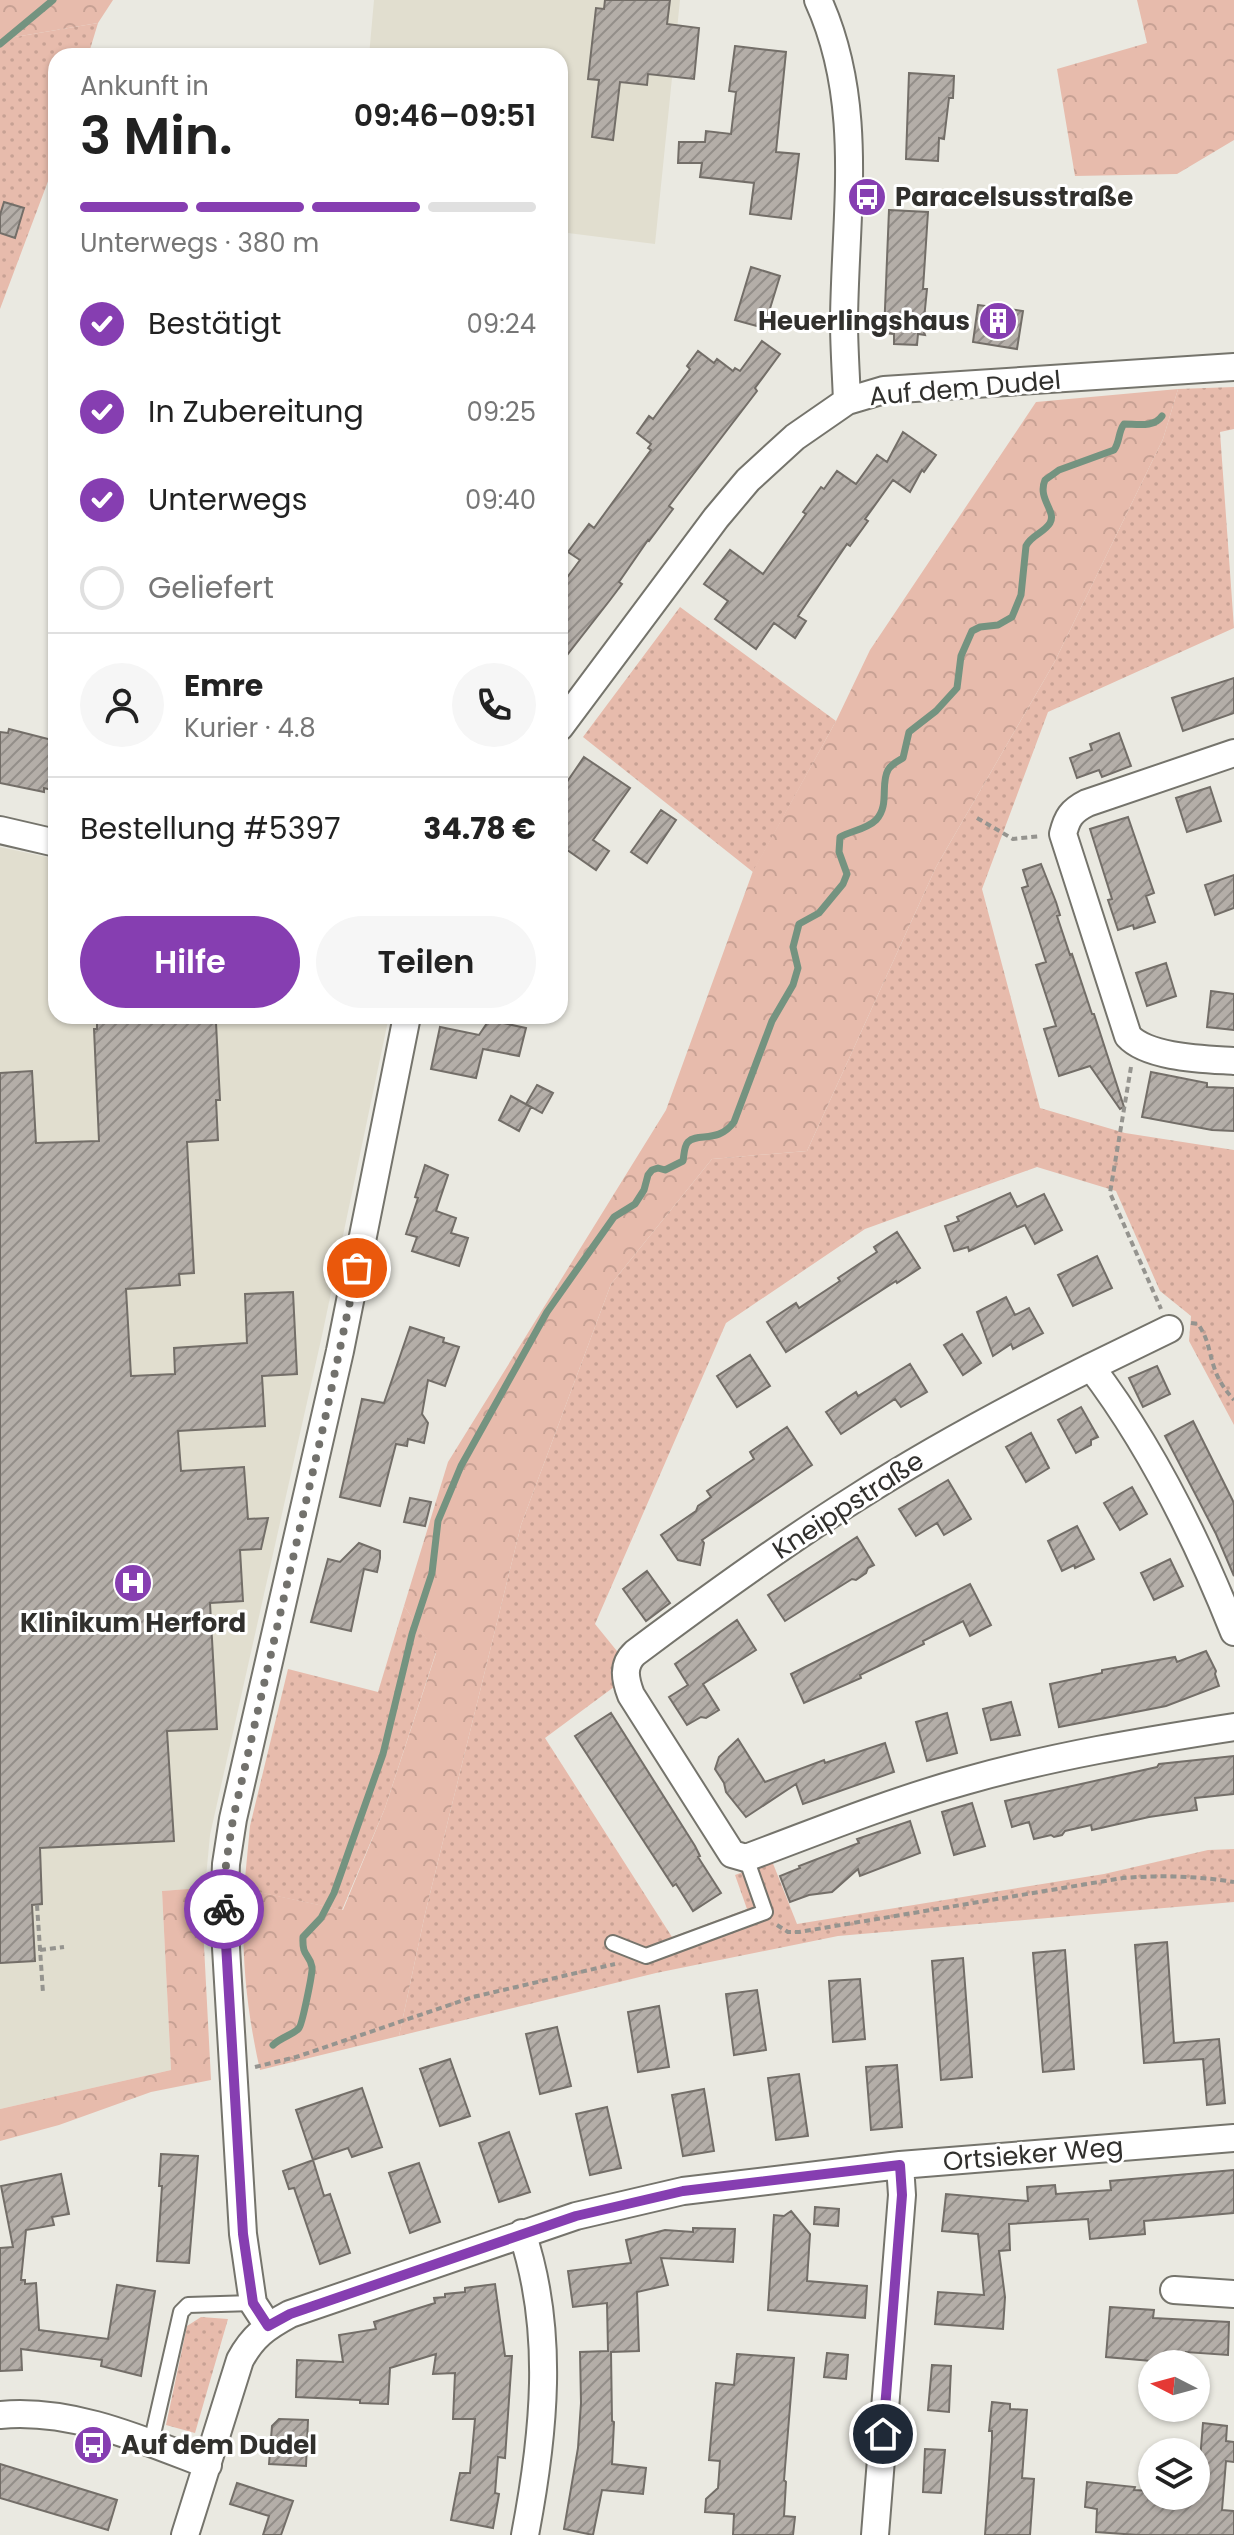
<!DOCTYPE html>
<html lang="de">
<head>
<meta charset="utf-8">
<style>
  :root { --surface:#fff; --page:#f6f6f6; --text:#222; --muted:#767676; --line:#e0e0e0; --accent:#863eb1 }
  body { margin:0; font-family:Poppins,sans-serif; background:var(--page); color:var(--text); height:100vh; display:flex; flex-direction:column; font-size:30px; white-space:nowrap }
  * { box-sizing:border-box; margin:0 }
  p { font-size:26px; color:var(--muted) }
  .icon { flex:none; width:44px; height:44px; fill:none; stroke:currentColor; stroke-width:2; stroke-linecap:round; stroke-linejoin:round }
  .map { position:relative; flex:1; overflow:hidden }
  .sheet { position:absolute; left:48px; top:48px; width:520px; height:976px; display:flex; flex-direction:column; background:var(--surface); border-radius:24px; box-shadow:0 2px 6px #0004 }
  .sheet>* { flex:none }
  .needle { width:52px; rotate:276deg }
  .tools { position:absolute; left:1138px; top:2350px; display:grid; gap:16px }
  .tools a { display:grid; place-items:center; width:72px; height:72px; border-radius:50%; background:var(--surface); box-shadow:0 2px 6px #0004; font-size:40px }
  .pin { position:absolute; display:grid; place-items:center; width:68px; height:68px; color:#fff; margin:-34px; border:4px solid #fff; border-radius:50%; box-shadow:0 2px 8px #0007 }
  .courier { position:absolute; display:grid; place-items:center; width:80px; height:80px; margin:-40px; border:6px solid #863eb1; border-radius:50%; background:#fff; color:#222; box-shadow:0 2px 10px #0007 }
  .head em { font-style:normal; font-weight:600 }
  .head div { display:flex; flex-direction:column-reverse }
  .head { display:flex; align-items:center; justify-content:space-between; height:136px; padding:0 32px }
  h1 { font-size:52px; font-weight:600; line-height:60px }
  .bar { display:grid; grid-template-columns:repeat(4,1fr); gap:12px 8px; align-content:center; height:96px; padding:0 32px }
  .bar i { height:10px; border-radius:6px; background:var(--line) }
  .bar .on { background:var(--accent) }
  .bar p { grid-column:span 4 }
  .line { display:flex; align-items:center; gap:20px; padding:0 32px; border-top:2px solid var(--line) }
  .line div { flex:1 }
  .round { display:grid; place-items:center; flex:none; width:84px; height:84px; border-radius:42px; background:var(--page) }
  ol { padding:0 32px; list-style:none }
  li { display:flex; align-items:center; gap:24px; height:88px }
  li p { margin-inline-start:auto }
  li .icon { padding:8px; border-radius:50%; background:var(--accent); color:#fff; stroke-width:4 }
  li:last-child { color:var(--muted) }
  li i { width:44px; height:44px; border:4px solid var(--line); border-radius:50% }
  .action { display:flex; gap:16px; margin-top:auto; padding:16px 32px }
  .action a { flex:1; height:92px; border-radius:48px; background:var(--accent); color:#fff; font-size:32px; font-weight:600; line-height:92px; text-align:center }
  .action a+a { background:var(--page); color:var(--text) }
  .map>svg:first-child { display:block }
</style>
</head>
<body>
<div class="map">
<svg width="1234" height="2535" viewBox="0 0 1234 2535">
  <defs>
    <pattern id="green-dots" width="8" height="8" patternUnits="userSpaceOnUse" patternTransform="scale(2)"><rect width="8" height="8" fill="#e7bbac"/><path d="M2 2h.1M6 6h.1" fill="none" stroke="#c7a194" stroke-width="1.8" stroke-linecap="round"/></pattern>
    <pattern id="forest-crowns" width="20" height="18" patternUnits="userSpaceOnUse" patternTransform="scale(2)"><rect width="20" height="18" fill="#e7bbac"/><path d="M2 6a3 3 0 1 1 6 0M12 15a3 3 0 1 1 6 0" fill="none" stroke="#c7a194"/></pattern>
    <pattern id="building-hatch" width="6" height="6" patternUnits="userSpaceOnUse" patternTransform="scale(2)"><rect width="6" height="6" fill="#b4aea8"/><path d="M-1 1l2-2M0 6l6-6M5 7l2-2" fill="none" stroke="#938e89"/></pattern>
  </defs>
  <rect width="100%" height="100%" fill="#eae9e1"/>
  <path fill="#e1decf" d="M374 0H680L655 244 560 232V56H369Z
    M0 847 56 859V1016H389L323 1331 210 1835 205 1888 162 1891 171 2070 0 2109Z"/>
  <path fill="url(#green-dots)" d="M98 23 88 56H56V160L0 309V42L3 39Z
    M1234 387V429L1220 432 1234 628 1048 712 982 889 1040 1108 1125 1133 1234 1150V1425L1189 1341 1191 1316 1160 1291 1116 1191 1037 1167 865 1229 726 1323 595 1624 621 1656 612 1668 618 1684 545 1738 672 1937 747 1909 735 1875 772 1861 797 1924 1104 1874 1208 1850 1234 1849V1902L838 1936 656 1973 399 2036 425 1914 521 1525 611 1284 712 1159 807 1151 936 867 1054 663 1163 439 1178 389Z
    M680 607 836 721 753 872 583 737Z
    M404 1606 436 1652 385 1808 342 1910 244 1889 250 1826 288 1669 378 1692Z
    M201 2317 228 2319 195 2433 166 2425 187 2326Z"/>
  <path fill="url(#forest-crowns)" d="M0 0H113L98 23 3 39 0 42Z
    M1137 0H1234V140L1177 174 1075 176 1057 69 1147 43Z
    M1178 389 1163 439 1054 663 936 867 807 1151 712 1159 611 1284 521 1525 425 1914 399 2036 260 2070C246 2008 241 1953 244 1889L343 1910 385 1808 436 1653 404 1606 448 1462 666 1110 753 871 836 721 870 650 1036 402Z
    M201 1888 211 2080 151 2092 59 2125 0 2141V2109L171 2070 162 1891Z"/>
  <g fill="none" stroke-linecap="round" stroke-linejoin="round">
    <path stroke="#749380" stroke-width="7" d="M0 44 53 0
      M273 2045C281 2037 295 2034 299 2028 302 2025 313 1972 312 1967 309 1952 302 1958 303 1937L321 1918 334 1893 383 1754 412 1634 432 1573 438 1521 461 1466 547 1312 614 1217 635 1204 644 1190 648 1175 652 1170 658 1168 665 1170 683 1161C684 1155 684 1146 688 1142 698 1132 718 1144 734 1122L772 1021 793 985 798 968 793 947 799 924 819 913 843 884 847 874 839 852 840 837C851 831 867 829 876 820 890 805 880 784 888 770 891 764 898 761 903 758L909 732 936 711 957 688 961 656 972 631 980 627 998 625 1012 617 1021 595 1026 546C1031 535 1044 533 1050 523 1057 511 1037 499 1045 480L1059 470 1114 450C1120 442 1118 432 1124 424 1137 424 1154 428 1162 416"/>
  </g>
  <path fill="url(#building-hatch)" stroke="#736e68" stroke-width="2" d="M605 0H670L667 24 699 28 694 79 648 74 647 85 620 82 613 140 592 137 599 80 588 79 596 8 604 9Z
    M735 46 786 52 776 152 799 154 791 219 750 214 754 183 700 177 702 163H678L679 142H705L706 131 731 134 736 92 729 91Z
    M909 73 954 76 953 98H949L944 139 939 138 938 161 906 159Z
    M4 202 24 208 15 238 0 233V215Z
    M889 210 928 212 923 289H927L923 329 925 335 918 334 917 345 894 344V334L884 333Z
    M751 267 780 276 764 328 735 320Z
    M978 305 1023 311 1017 349 973 342Z
    M762 341 780 354 755 388 757 391 669 506 673 509 649 541 648 540 619 582 622 584 610 600 560 664V587L580 560 568 552 589 524 594 528 651 450 648 448 651 444 637 433 649 416 653 419 690 369 687 366 698 351 714 363 717 359 733 371 735 368 740 371Z
    M903 432 936 455 924 472 922 470 910 492 893 480 865 519 868 521 850 546 847 544 798 616 806 621 795 638 774 623 756 649 715 619 728 601 704 584 730 550 763 574 806 514 803 512 821 487 824 489 837 471 856 484 877 455 887 462Z
    M1234 678V713L1183 731 1172 698Z
    M9 729 56 741V791L44 788V792L0 783V732L8 733Z
    M1119 733 1131 766 1102 777 1099 770 1077 778 1070 758 1092 750 1090 744Z
    M584 757 630 788 593 840 609 851 596 870 560 845V792Z
    M1210 787 1221 821 1187 832 1176 798Z
    M661 810 676 820 647 863 631 852Z
    M1128 817 1154 893 1146 896 1155 922 1134 929 1133 925 1118 930 1108 900 1112 899 1090 829Z
    M1041 864 1056 902 1060 915 1057 916 1070 955 1072 954 1092 1014H1094L1124 1107 1120 1109 1090 1066 1059 1076 1044 1029 1056 1026 1036 965 1046 962 1022 888 1028 886 1023 870Z
    M1234 875V908L1215 915 1205 885Z
    M1166 963 1176 996 1147 1006 1136 973Z
    M1211 991 1234 994V1030L1207 1027Z
    M97 1016H211L212 1023H216L220 1100H216L218 1140 187 1142 194 1273 179 1274 180 1285 126 1289 131 1376 175 1374 174 1348 247 1343 245 1294 293 1292 297 1374 262 1376 265 1426 178 1431 181 1471 244 1467 248 1519 268 1518 261 1549 240 1550 243 1601 210 1603 217 1729 167 1731 174 1841 40 1848 42 1904 32 1905 35 1961 0 1963V1073L32 1071 36 1143 99 1141 94 1029H97Z
    M489 1020 526 1028 519 1056 483 1049 476 1078 431 1069 440 1027 479 1035Z
    M1151 1072 1207 1083V1087L1234 1088V1131L1212 1130 1142 1117Z
    M537 1085 553 1093 542 1113 526 1104Z
    M511 1096 531 1107 519 1131 499 1120Z
    M425 1165 448 1175 436 1211 456 1218 451 1233 468 1238 459 1266 412 1251 417 1237 406 1234 418 1198 415 1197Z
    M1010 1193 1017 1207 1044 1194 1062 1230 1035 1244 1025 1225 969 1251 968 1247 954 1251 945 1226 959 1221 957 1217Z
    M897 1232 920 1268 897 1283 896 1281 786 1352 767 1322 796 1303 799 1308 840 1281 838 1278 877 1252 874 1247Z
    M1097 1256 1112 1288 1073 1306 1058 1275Z
    M1006 1297 1015 1315 1029 1308 1043 1333 1013 1349 1011 1344 993 1356 977 1312Z
    M410 1327 444 1338 443 1342 459 1347 445 1386 428 1380 422 1414 428 1423 424 1443 408 1439 407 1446 396 1444 380 1506 340 1497 362 1399 384 1403Z
    M962 1334 981 1363 963 1375 944 1345Z
    M750 1355 770 1386 737 1407 717 1376Z
    M910 1364 927 1392 901 1407 895 1399 841 1434 826 1412 856 1392 858 1396Z
    M1157 1366 1170 1394 1143 1407 1129 1378Z
    M1081 1407 1098 1437 1091 1440V1445L1076 1453 1058 1420Z
    M1193 1421 1234 1503V1576L1216 1534 1165 1436Z
    M787 1427 812 1465 702 1540 704 1543 700 1565 678 1560 661 1535 696 1511 698 1506 711 1497 707 1491 754 1459 750 1452Z
    M1031 1433 1049 1468 1026 1482 1006 1447Z
    M948 1480 971 1519 944 1535 937 1523 916 1536 899 1509Z
    M1132 1487 1147 1514 1120 1530 1104 1503Z
    M410 1498 431 1502 425 1526 404 1522Z
    M1077 1526 1094 1559 1075 1568 1074 1565 1062 1571 1048 1541Z
    M857 1537 874 1565 868 1568 866 1573 856 1580 852 1579 785 1621 768 1595Z
    M359 1543 380 1551V1558L377 1572 364 1569 351 1631 311 1622 328 1559 340 1562Z
    M1170 1559 1183 1586 1154 1600 1141 1573Z
    M647 1571 670 1603 646 1621 623 1589Z
    M970 1584 991 1625 970 1636 963 1621 923 1641 924 1644 860 1675 861 1678 804 1703 791 1674Z
    M737 1620 756 1650 703 1684 719 1710 706 1718 701 1717 687 1725 669 1697 688 1685 675 1664Z
    M1206 1651 1216 1671 1215 1674 1219 1686 1166 1706 1059 1727 1050 1684 1102 1673V1670L1175 1657 1177 1662Z
    M1011 1702 1020 1735 991 1740 983 1709Z
    M611 1713 695 1846 700 1856 698 1857 721 1893 693 1911 676 1884 673 1886 575 1736Z
    M947 1713 957 1753 927 1761 916 1722Z
    M738 1739 765 1782 824 1760 825 1763 885 1743 894 1772 803 1804 796 1784 746 1817 726 1792 724 1783 715 1769 719 1757Z
    M1234 1756V1794L1195 1798 1197 1810 1149 1817 1092 1830 1091 1825 1065 1831 1062 1835 1054 1837 1051 1835 1034 1839 1029 1822 1012 1827 1005 1801 1157 1767 1159 1764Z
    M972 1803 985 1846 954 1855 942 1812Z
    M910 1821 920 1853 860 1876 858 1869 832 1892 809 1895 790 1902 780 1876 800 1868 799 1866 859 1843 857 1839Z
    M1167 1942 1174 2043 1219 2039 1225 2103 1207 2105 1203 2059 1144 2063 1135 1945Z
    M1065 1950 1074 2069 1043 2072 1033 1953Z
    M963 1958 972 2077 941 2080 932 1961Z
    M860 1979 865 2039 833 2042 829 1981Z
    M757 1990 766 2050 734 2055 726 1994Z
    M659 2006 669 2067 638 2072 628 2012Z
    M557 2027 571 2086 540 2094 526 2034Z
    M450 2059 470 2116 440 2126 420 2069Z
    M897 2065 902 2127 871 2130 866 2067Z
    M799 2074 808 2136 776 2140 768 2078Z
    M362 2088 382 2147 352 2157 348 2148 313 2160 296 2110Z
    M704 2089 714 2151 683 2156 672 2095Z
    M607 2107 621 2168 590 2175 576 2114Z
    M509 2132 530 2192 499 2202 479 2143Z
    M161 2154 198 2156 189 2263 157 2261 162 2186H159Z
    M313 2160 324 2196 330 2194 350 2253 320 2264 294 2188 289 2189 283 2171Z
    M419 2163 440 2222 410 2233 389 2173Z
    M1234 2170V2213L1144 2221 1145 2234 1090 2239 1088 2219 1009 2224 1010 2250 999 2251 1005 2297 1003 2329 935 2324 938 2292 984 2295 978 2234 942 2231 946 2194 1028 2201 1027 2187 1055 2185 1056 2194 1111 2190 1110 2181Z
    M61 2174 69 2214 52 2217 54 2225 26 2230 21 2280H25V2284L36 2283 39 2330 108 2339 117 2285 155 2291 141 2376 101 2366 102 2360 21 2349 22 2370 0 2371V2248L13 2247 1 2186Z
    M815 2207 839 2209 838 2226 814 2224Z
    M791 2211 810 2234 807 2281 867 2286 865 2318 768 2310 774 2215 784 2216Z
    M693 2228 735 2229 733 2262 661 2258 668 2285 637 2292 639 2351 611 2352 612 2421 614 2422 612 2464 646 2468 643 2494 602 2490 593 2535 564 2529 578 2448 581 2403 580 2352 608 2351 607 2303 573 2307 568 2271 631 2263 626 2240 665 2230 693 2232Z
    M495 2284 505 2356H512L505 2458 498 2457 495 2493 499 2494 493 2528 451 2520 460 2473H470L475 2419H453L455 2373 433 2374 436 2354 390 2368 388 2404 360 2403V2400L296 2397 297 2360 343 2362 339 2335 376 2329 374 2322 435 2303 434 2298 445 2297V2294L465 2292V2288Z
    M1110 2307 1154 2310 1153 2318 1229 2322 1228 2355 1186 2352V2364L1106 2357Z
    M827 2353 848 2355 846 2379 824 2377Z
    M737 2354 794 2358 784 2480 786 2482 784 2516 795 2517 793 2535H733L734 2514 705 2512 706 2499 718 2488 720 2461 709 2460 716 2383 734 2385Z
    M932 2365 951 2366 949 2412 928 2410Z
    M992 2402 1010 2404V2409L1027 2410 1022 2478 1034 2479 1030 2535H985L992 2441V2431H989Z
    M279 2419 308 2420 306 2466 269 2464 272 2426Z
    M1203 2423 1227 2426 1226 2441 1234 2442V2462L1226 2461 1222 2510 1234 2511V2535H1138L1096 2532 1097 2509 1085 2507 1087 2482 1135 2487 1134 2490 1152 2491V2496H1197Z
    M925 2449 945 2450 941 2493 923 2492Z
    M0 2464 117 2500 108 2530 0 2498Z
    M237 2483 293 2501 281 2535H263L269 2516 230 2504Z"/>
  <g fill="none" stroke-linecap="round" stroke-linejoin="round">
    <g stroke="#75746c" stroke-width="18">
      <path id="lane" d="M613 1943 646 1956 765 1912 746 1858
        M151 2443 181 2312 188 2305 253 2303"/>
    </g>
    <g stroke="#75746c" stroke-width="30">
      <path id="street" d="M818 0C865 103 845 212 844 321 844 347 846 374 847 401
        M560 727 716 518 748 480 795 437 847 401 884 390 1234 367
        M1234 753 1087 803C1071 811 1067 818 1063 834L1128 1036C1148 1058 1205 1059 1234 1061
        M0 830 56 843
        M1091 1367 1169 1329
        M1234 1632C1197 1539 1152 1447 1091 1367 1011 1407 932 1449 856 1498 780 1546 707 1599 635 1653 622 1665 625 1679 631 1695L732 1854 746 1858C818 1831 890 1802 965 1781 1053 1756 1143 1741 1234 1727
        M522 2233C555 2331 544 2435 525 2535
        M1174 2290 1234 2294
        M268 2326 253 2303 243 2234 224 1914 226 1864 233 1819 340 1351 407 1016
        M0 2415C72 2408 143 2440 208 2465
        M185 2535 240 2360C253 2336 266 2327 290 2314L576 2216 683 2191 900 2165 1234 2138
        M875 2535 902 2195 900 2165"/>
    </g>
    <path stroke="#95948f" stroke-width="4" stroke-dasharray="6 4" stroke-linecap="butt" d="M977 818 1013 839 1041 836
      M1131 1067 1110 1193 1161 1309
      M1191 1323 1198 1324C1209 1340 1208 1349 1214 1367 1218 1380 1225 1390 1234 1400
      M37 1905 43 1993
      M777 1925 788 1932H799L1123 1878C1161 1875 1196 1876 1234 1882
      M40 1950 64 1947
      M255 2067 296 2057 473 1997 615 1964"/>
    <use href="#lane" stroke="#fff" stroke-width="14"/>
    <use href="#street" stroke="#fff" stroke-width="26"/>
  </g>
  <g fill="none" stroke-linecap="round" stroke-linejoin="round">
    <path stroke="#72716c" stroke-width="8" stroke-dasharray="0 14.4" d="M224 1909 226 1864 233 1819 325 1419 357 1268"/>
    <path stroke="#863eb1" stroke-width="10" d="M224 1909 243 2234 253 2303 268 2326 290 2314 576 2216 683 2191 900 2165 902 2195 883 2434"/>
  </g>
  <defs>
    <g id="bus-disc" transform="scale(2)"><circle r="9.5" fill="#863eb1" stroke="#fff"/><path d="M-5-6H5V4H4V6H2V4H-2V6H-4V4H-5ZM-3.5-4V0h7V-4ZM-3.5 1.2v1.5H-2V1.2ZM2 1.2v1.5H3.5V1.2Z" fill="#fff"/></g>
    <g id="building-disc" transform="scale(2)"><circle r="9.5" fill="#863eb1" stroke="#fff"/><path d="M-4-6H4V6H1V3H-1V6H-4ZM-2.5-4.3h1.7v1.8h-1.7ZM.8-4.3h1.7v1.8H.8ZM-2.5-1h1.7V.8h-1.7ZM.8-1h1.7V.8H.8Z" fill="#fff"/></g>
    <g id="hospital-disc" transform="scale(2)"><circle r="9.5" fill="#863eb1" stroke="#fff"/><path d="M-5-5h3v3.5h4V-5h3V5h-3V1.5h-4V5h-3Z" fill="#fff"/></g>
  </defs>
  <g fill-rule="evenodd">
    <use href="#bus-disc" x="867" y="197"/>
    <use href="#building-disc" x="998" y="321"/>
    <use href="#hospital-disc" x="133" y="1583"/>
    <use href="#bus-disc" x="93" y="2445"/>
  </g>
  <g text-anchor="middle" stroke-width="6" stroke-linejoin="round" paint-order="stroke">
    <g font-size="26" font-weight="bold" fill="#31302d" stroke="#fff" text-anchor="start">
      <text x="895" y="206">Paracelsusstraße</text>
      <text x="970" y="330" text-anchor="end">Heuerlingshaus</text>
      <text x="133" y="1632" text-anchor="middle">Klinikum Herford</text>
      <text x="121" y="2454">Auf dem Dudel</text>
    </g>
    <g font-size="26" fill="#31302d" stroke="#fff">
      <text transform="translate(965 388) rotate(-5)" y="9">Auf dem Dudel</text>
      <text transform="translate(848 1505) rotate(-33)" y="9">Kneippstraße</text>
      <text transform="translate(1033 2154) rotate(-5)" y="9">Ortsieker Weg</text>
    </g>
  </g>
</svg>
<div class="tools">
<a><svg class="needle" viewBox="-14 -14 28 28"><path d="M0-13l5 13h-10z" fill="#e53935"/><path d="M0 13l5-13h-10z" fill="#767676"/></svg></a>
<a><svg class="icon" aria-label="layers" viewBox="0 0 24 24"><path d="M12 4l9 5-9 5-9-5zM3 14l9 5 9-5"/></svg></a>
</div>
<div class="pin" style="left:357px;top:1268px;background:#ea580c"><svg class="icon" aria-label="bag" viewBox="0 0 24 24"><path d="M5 8h14l-1 12H6zM9 8a3 3 0 0 1 6 0"/></svg></div>
<div class="pin" style="left:883px;top:2434px;background:#1f2937"><svg class="icon" aria-label="home" viewBox="0 0 24 24"><path d="M3 11l9-7 9 7M6 9v11h12V9"/></svg></div>
<div class="courier" style="left:224px;top:1909px"><svg class="icon" aria-label="bike" viewBox="0 0 24 24"><circle cx="6" cy="16" r="4"/><circle cx="18" cy="16" r="4"/><path d="M6 16l4-8h5l3 8M10 8l3 8H6M13 5h3"/></svg></div>
<section class="sheet">
<div class="head"><div><h1>3 Min.</h1><p>Ankunft in</p></div><em>09:46–09:51</em></div>
<div class="bar"><i class="on"></i><i class="on"></i><i class="on"></i><i></i><p>Unterwegs · 380 m</p></div>
<ol>
<li><svg class="icon" aria-label="check" viewBox="0 0 24 24"><path d="M5 12l5 5 9-10"/></svg>Bestätigt<p>09:24</p></li>
<li><svg class="icon" aria-label="check" viewBox="0 0 24 24"><path d="M5 12l5 5 9-10"/></svg>In Zubereitung<p>09:25</p></li>
<li><svg class="icon" aria-label="check" viewBox="0 0 24 24"><path d="M5 12l5 5 9-10"/></svg>Unterwegs<p>09:40</p></li>
<li><i></i>Geliefert</li>
</ol>
<div class="line" style="height:144px"><a class="round"><svg class="icon" aria-label="person" viewBox="0 0 24 24"><circle cx="12" cy="8" r="4"/><path d="M4 21q1-7 8-7t8 7"/></svg></a><div><b>Emre</b><p>Kurier · 4.8</p></div><a class="round"><svg class="icon" aria-label="phone" viewBox="0 0 24 24"><path d="M5 4h4l2 5-3 2q2 4 5 5l2-3 5 2v4C11 20 4 13 5 4z"/></svg></a></div>
<div class="line" style="height:104px"><div>Bestellung #5397</div><b>34.78 €</b></div>
<div class="action"><a>Hilfe</a><a>Teilen</a></div>
</section>
</div>
</body>
</html>
